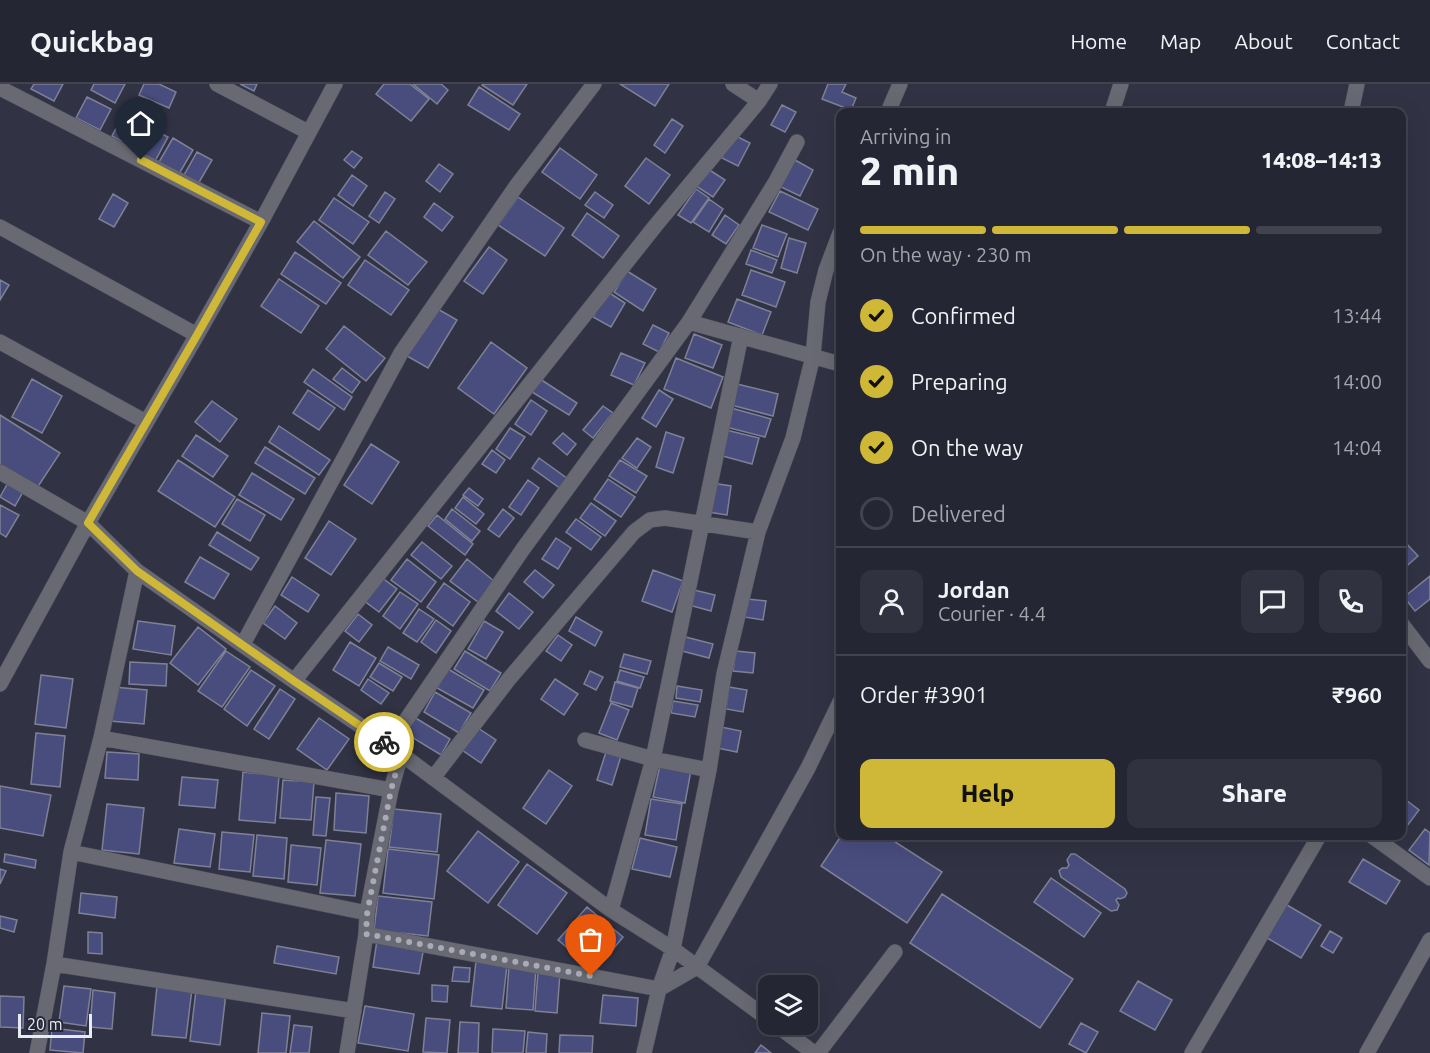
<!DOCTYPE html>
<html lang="en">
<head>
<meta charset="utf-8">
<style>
  :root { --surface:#252633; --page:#31323f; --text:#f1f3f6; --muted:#a3a5ac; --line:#42434e; --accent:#cfb837 }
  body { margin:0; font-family:Ubuntu,sans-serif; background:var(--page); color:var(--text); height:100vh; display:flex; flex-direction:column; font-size:22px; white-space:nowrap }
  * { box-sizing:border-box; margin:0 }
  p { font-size:20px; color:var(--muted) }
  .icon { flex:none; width:33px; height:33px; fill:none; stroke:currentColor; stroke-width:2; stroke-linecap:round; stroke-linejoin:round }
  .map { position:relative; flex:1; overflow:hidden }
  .drawer { position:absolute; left:836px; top:24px; width:570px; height:732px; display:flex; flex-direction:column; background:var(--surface); border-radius:12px; box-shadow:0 6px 24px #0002,0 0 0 2px var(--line) }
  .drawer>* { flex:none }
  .controls { position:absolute; left:758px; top:891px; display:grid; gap:12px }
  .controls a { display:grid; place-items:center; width:60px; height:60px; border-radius:12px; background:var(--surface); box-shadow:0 6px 24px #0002,0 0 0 2px var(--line); font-size:30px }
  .scale { position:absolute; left:18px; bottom:15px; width:74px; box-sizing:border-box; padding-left:6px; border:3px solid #e8eaf5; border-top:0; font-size:16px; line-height:21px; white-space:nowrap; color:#e8eaf5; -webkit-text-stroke:4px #272939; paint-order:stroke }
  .pin { position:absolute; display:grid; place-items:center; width:51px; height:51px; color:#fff; margin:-62px -26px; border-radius:50% 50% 50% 0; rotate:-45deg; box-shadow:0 0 6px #0007 }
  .pin .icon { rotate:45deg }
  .courier { position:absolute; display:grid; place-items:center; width:60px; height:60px; margin:-30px; border:4px solid #cfb837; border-radius:50%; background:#fff; color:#222; box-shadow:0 2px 8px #0007 }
  .summary em { font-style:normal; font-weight:800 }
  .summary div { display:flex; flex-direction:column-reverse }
  .summary { display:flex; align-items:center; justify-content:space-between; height:102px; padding:0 24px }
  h1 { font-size:39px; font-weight:800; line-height:45px }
  .bar { display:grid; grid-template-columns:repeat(4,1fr); gap:9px 6px; align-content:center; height:72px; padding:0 24px }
  .bar i { height:8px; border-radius:4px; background:var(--line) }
  .bar .on { background:var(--accent) }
  .bar p { grid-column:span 4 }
  .line { display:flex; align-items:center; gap:15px; padding:0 24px; border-top:2px solid var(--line) }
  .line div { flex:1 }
  .round { display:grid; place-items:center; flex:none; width:63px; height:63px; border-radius:12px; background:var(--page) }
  ol { padding:0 24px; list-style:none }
  li { display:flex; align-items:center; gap:18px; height:66px }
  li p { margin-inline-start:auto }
  li .icon { padding:6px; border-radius:50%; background:var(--accent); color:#111; stroke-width:4 }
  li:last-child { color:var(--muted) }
  li i { width:33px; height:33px; border:3px solid var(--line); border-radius:50% }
  .button { display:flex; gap:12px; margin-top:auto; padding:12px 24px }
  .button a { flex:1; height:69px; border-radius:12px; background:var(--accent); color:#111; font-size:24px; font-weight:800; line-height:69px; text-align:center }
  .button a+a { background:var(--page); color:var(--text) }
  header { display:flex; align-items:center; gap:36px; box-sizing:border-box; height:84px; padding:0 30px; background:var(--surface); border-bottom:2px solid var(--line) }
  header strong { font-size:28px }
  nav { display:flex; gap:33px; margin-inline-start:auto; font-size:21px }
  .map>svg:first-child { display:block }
</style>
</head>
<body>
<header>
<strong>Quickbag</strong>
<nav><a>Home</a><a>Map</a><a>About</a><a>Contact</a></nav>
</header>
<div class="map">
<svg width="1430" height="969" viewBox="0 0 1430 969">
  <rect width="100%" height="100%" fill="#313344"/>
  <path fill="#494d7e" stroke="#7e8195" stroke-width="1.5" d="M34 0H63L54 17 31 5Z
    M94 0H125L115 19 91 6Z
    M144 0H159L176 8 169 24 139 11Z
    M240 0H257L254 7Z
    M384 0H410L429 15 411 37 376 10Z
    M413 0H441L448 6 437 20Z
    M483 0H527L513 21 482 1Z
    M620 0H669L655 22Z
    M828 0H846L842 8 856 14 851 26 822 15Z
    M479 3 520 30 509 46 468 21Z
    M87 13 111 25 100 46 76 34Z
    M782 21 796 28 785 48 771 41Z
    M126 25 147 37 133 64 112 52Z
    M672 35 683 42 665 69 654 61Z
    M147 42 168 53 154 79 133 67Z
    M734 51 750 59 738 82 722 74Z
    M173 54 193 66 179 90 159 78Z
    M560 64 597 91 580 115 542 88Z
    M352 67 362 74 354 84 344 76Z
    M197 68 212 76 198 100 184 91Z
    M646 74 670 91 649 120 625 102Z
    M795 76 813 86 800 112 781 103Z
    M439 80 453 90 440 108 426 97Z
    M708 85 725 96 713 113 696 102Z
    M352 91 367 102 353 122 338 111Z
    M696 105 709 114 691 139 678 131Z
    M780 107 818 125 808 146 769 128Z
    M385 108 395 115 379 139 369 132Z
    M595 108 613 121 604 134 585 121Z
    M113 110 128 119 114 143 99 135Z
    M518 113 564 144 545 172 498 141Z
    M334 114 369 138 353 160 319 136Z
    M709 115 723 125 709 148 693 138Z
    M434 119 453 133 442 147 424 133Z
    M587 129 619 152 603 174 572 151Z
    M725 131 739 141 726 160 712 151Z
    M314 137 360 173 343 194 297 158Z
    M762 141 787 150 778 173 753 164Z
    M386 147 427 178 408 201 368 171Z
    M789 154 806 159 797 189 781 184Z
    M489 163 507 176 483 210 464 197Z
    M751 166 777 176 772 189 746 180Z
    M295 168 341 199 326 220 281 190Z
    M365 176 409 206 391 231 348 201Z
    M751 186 785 198 776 223 742 211Z
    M627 187 656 205 643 227 614 208Z
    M279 195 319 222 301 249 261 222Z
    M0 196 9 201 0 216Z
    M608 208 625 219 611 243 593 233Z
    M737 215 771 228 762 251 728 238Z
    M436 224 457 236 428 284 407 272Z
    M653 241 669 249 659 268 643 260Z
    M344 242 385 274 366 297 326 265Z
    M694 250 722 261 713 284 685 274Z
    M491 258 527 284 494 330 458 304Z
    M621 269 645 279 634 301 611 291Z
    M676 274 723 293 711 324 664 305Z
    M342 284 360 298 352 309 333 295Z
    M313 285 352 313 344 326 304 298Z
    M32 295 62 312 42 349 12 333Z
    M540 295 577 319 569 331 532 308Z
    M737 300 778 310 773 332 731 321Z
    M308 306 335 324 319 346 293 329Z
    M659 306 673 315 656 343 642 334Z
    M531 316 547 327 531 351 515 340Z
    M212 317 237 335 220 358 195 338Z
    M603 322 613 329 593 354 583 346Z
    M731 324 771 335 765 353 726 343Z
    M0 331 60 369 37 404 0 381Z
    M279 342 330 376 319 391 269 358Z
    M510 344 525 353 510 375 496 365Z
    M726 346 759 354 752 380 719 371Z
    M666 348 684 354 673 389 656 383Z
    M563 349 576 360 567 371 553 359Z
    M196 351 228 372 213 393 182 372Z
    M637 354 651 363 637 384 622 374Z
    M371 360 399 378 372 420 344 401Z
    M265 363 315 394 305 410 255 379Z
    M492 366 505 376 496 389 482 380Z
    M539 374 568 395 561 405 532 384Z
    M178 376 235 413 215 443 158 407Z
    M620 376 647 392 636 409 609 392Z
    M252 389 294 415 281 436 239 411Z
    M608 395 635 413 621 433 594 415Z
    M528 396 539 404 521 431 509 423Z
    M9 397 24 406 15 422 0 413Z
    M712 399 731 402 727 431 708 428Z
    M469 404 483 415 478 422 463 411Z
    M463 413 484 430 476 440 455 424Z
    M237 415 265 431 250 457 222 440Z
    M591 419 616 437 605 452 580 434Z
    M0 421 19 431 6 453 0 449Z
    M452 425 480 447 472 457 445 435Z
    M503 425 514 434 499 453 488 445Z
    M437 431 473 460 465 471 428 442Z
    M576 435 601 453 591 466 566 448Z
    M329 437 356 455 331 491 305 474Z
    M217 448 259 474 251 486 209 461Z
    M556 454 571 464 558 485 542 475Z
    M422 458 452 482 441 495 411 471Z
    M1405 458 1418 472 1401 487V462Z
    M200 473 229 490 214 515 185 498Z
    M407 475 436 498 421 518 391 496Z
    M467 475 494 497 478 518 450 497Z
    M535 486 554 501 543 514 524 498Z
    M653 486 683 497 672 528 642 517Z
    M1430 492V515L1415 527 1404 513Z
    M292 493 319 511 308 528 281 511Z
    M381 493 397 505 379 528 363 516Z
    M444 499 470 518 453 542 427 523Z
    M694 506 715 511 711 527 689 521Z
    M400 508 418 520 400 545 383 532Z
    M509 509 533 528 519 545 496 527Z
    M747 515 766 517 763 536 744 533Z
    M275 522 297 539 285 555 263 539Z
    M419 525 434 535 417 558 403 549Z
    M358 530 372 541 359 558 345 547Z
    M576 533 602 548 595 562 569 547Z
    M436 536 451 547 436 569 421 558Z
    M138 537 175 542 171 571 133 565Z
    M484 537 503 548 486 575 468 565Z
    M198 543 226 565 198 601 170 579Z
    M558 551 572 561 561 577 546 567Z
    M682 552 713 560 709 574 678 566Z
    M350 558 376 574 359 602 333 586Z
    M388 563 419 581 411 595 380 577Z
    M226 567 250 583 222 623 198 607Z
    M465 567 501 589 490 607 454 585Z
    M736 567 755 569 753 589 733 587Z
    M624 570 651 577 647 590 620 583Z
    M130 578 167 580 166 602 129 600Z
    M379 579 402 593 393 607 370 593Z
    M448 585 484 606 473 624 437 604Z
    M251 586 275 602 247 642 224 625Z
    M620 586 644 593 640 604 617 597Z
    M590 587 603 593 596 606 584 600Z
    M41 591 73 595 66 644 35 640Z
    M368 595 389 609 381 620 361 606Z
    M555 595 578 610 564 631 541 615Z
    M615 598 638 604 632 623 610 617Z
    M677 602 702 606 700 618 676 614Z
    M113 603 147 606 144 640 110 637Z
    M729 603 747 606 743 628 726 625Z
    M280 605 295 615 269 655 254 645Z
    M435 608 471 629 459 649 424 628Z
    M673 617 698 621 695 633 671 629Z
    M611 619 629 626 617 656 599 649Z
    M414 633 450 655 441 671 405 649Z
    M319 634 349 655 327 686 297 665Z
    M721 643 741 647 737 668 717 664Z
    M478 644 496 656 481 679 462 666Z
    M36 649 65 652 60 703 31 700Z
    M107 668 139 670 138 696 105 694Z
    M606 668 621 672 612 701 597 696Z
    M660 681 691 686 685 719 653 713Z
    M549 686 572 702 546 740 523 724Z
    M243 688 279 692 275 739 239 736Z
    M182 693 218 696 215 724 179 721Z
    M283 696 314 698 311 736 280 734Z
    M0 702 51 711 43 752 0 744Z
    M336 709 369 712 366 749 334 746Z
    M316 713 330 714 326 752 313 751Z
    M651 715 682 720 676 756 645 751Z
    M1406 716 1419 726 1401 750V723Z
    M107 720 144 724 139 770 102 766Z
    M394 725 441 730 437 768 389 763Z
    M179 745 215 750 210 783 174 779Z
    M1425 745 1430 749 1429 781 1409 766Z
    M478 747 519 778 488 819 447 787Z
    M222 748 254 751 250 788 219 785Z
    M257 751 287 754 284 795 253 792Z
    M841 752H886L942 788 907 839 821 782Z
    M640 754 677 763 670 793 632 785Z
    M326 756 361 760 355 812 320 809Z
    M291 761 321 764 317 801 288 798Z
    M388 765 439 771 434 815 383 809Z
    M5 770 36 776 35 784 4 778Z
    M1071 770H1075L1125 805 1127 809 1125 813 1120 815 1118 814 1116 816 1119 821 1117 826 1111 827 1061 793 1059 787 1062 784H1067L1069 781 1067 776Z
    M1363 775 1400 797 1386 820 1349 798Z
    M527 780 567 809 537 850 498 821Z
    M0 785 6 787 0 800Z
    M1051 794 1101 829 1084 853 1034 818Z
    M81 809 117 813 115 834 79 829Z
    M942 810 1073 895 1040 944 910 859Z
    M378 812 432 818 428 852 374 846Z
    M1282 818 1321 841 1301 874 1262 851Z
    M587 823 623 853 595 887 558 856Z
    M0 832 17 836 14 848 0 844Z
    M1330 847 1342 854 1333 869 1321 862Z
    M88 848 102 849V870L88 869Z
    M377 856 424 863 419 890 373 883Z
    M277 862 339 873 336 890 274 879Z
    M476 877 507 881 502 925 471 922Z
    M509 882 536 884 533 926 506 924Z
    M454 883 470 884 469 898 452 897Z
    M538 888 560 889 557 929 535 927Z
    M1138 897 1172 916 1155 946 1120 927Z
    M432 901 448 902 447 918 432 917Z
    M64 902 91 905 86 942 59 938Z
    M157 902 192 905 186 954 152 951Z
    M93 906 115 909 112 945 90 943Z
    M196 906 226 909 220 961 190 957Z
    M603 911 638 914 636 942 600 939Z
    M0 912 24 913 23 944 0 943Z
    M365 922 414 930 408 967 358 959Z
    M262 929 290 932 286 969H258Z
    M426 934 450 936 447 969 423 968Z
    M460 938 479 939 478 969H458Z
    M1081 939 1098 948 1086 969 1069 960Z
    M294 941 312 943 309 969H290Z
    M52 944 85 948 83 969 50 966Z
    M493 945 525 947 523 969H492Z
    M528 948 547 950 546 969H526Z
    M560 951 593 952 592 969H559Z
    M761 961 771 969H755Z"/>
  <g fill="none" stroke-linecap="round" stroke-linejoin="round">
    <g stroke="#4e5060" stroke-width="16">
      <path id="minor" d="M217 0 308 48
        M733 0 759 17
        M0 4 261 138
        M888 28 900 0
        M1112 28 1121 0
        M1351 28 1357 0
        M0 143 197 251
        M689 238 840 280
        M0 258 146 338
        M0 388 88 439 137 487 294 597 389 661 611 826 673 865 768 935
        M1401 539 1430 577
        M243 560 401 269 517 101 594 0
        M294 597 656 141 759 17 770 0
        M0 600 88 439 197 251 261 138 335 0
        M101 654 391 706
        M585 656 653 675 709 686
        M389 661 523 465 689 238 775 99 797 58
        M433 694 509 595 634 448 650 436 665 434 758 448
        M1372 752 1430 794
        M71 768 367 829
        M611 826 653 675 741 252
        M366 850 659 905 697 883 808 684 840 618
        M54 880 354 927
        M775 940 814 969
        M37 969 54 880 71 768 101 654 137 487
        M347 969 366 850 367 829 391 706 401 670
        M644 969 659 905 673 865 709 686 724 590 758 448 793 354 813 272 818 218 826 186 840 149
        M818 969 895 868
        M1192 969 1319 752
        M1367 969 1430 856"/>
    </g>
    <use href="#minor" stroke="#686972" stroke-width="15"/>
  </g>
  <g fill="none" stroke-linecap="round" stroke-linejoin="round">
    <path stroke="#a8aab7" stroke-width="6" stroke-dasharray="0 10.8" d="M384 658 401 670 391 706 367 830 366 850 591 892"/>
    <path stroke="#cfb837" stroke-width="8" d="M141 76 261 138 197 251 88 439 137 487 294 597 384 658"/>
  </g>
</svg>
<div class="controls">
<a><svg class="icon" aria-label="layers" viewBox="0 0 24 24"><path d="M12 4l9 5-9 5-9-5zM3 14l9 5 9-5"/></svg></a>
</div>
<div class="scale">20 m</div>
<div class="pin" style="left:591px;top:892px;background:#ea580c"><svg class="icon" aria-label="bag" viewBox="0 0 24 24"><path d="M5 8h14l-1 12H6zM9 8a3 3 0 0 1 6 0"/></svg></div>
<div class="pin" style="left:141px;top:76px;background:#1f2937"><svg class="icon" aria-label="home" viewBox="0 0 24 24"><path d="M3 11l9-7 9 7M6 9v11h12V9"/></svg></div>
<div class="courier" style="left:384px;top:658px"><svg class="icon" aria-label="bike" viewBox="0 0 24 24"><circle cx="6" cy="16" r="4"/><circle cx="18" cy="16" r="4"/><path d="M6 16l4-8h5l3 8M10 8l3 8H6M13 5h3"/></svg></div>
<section class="drawer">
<div class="summary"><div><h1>2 min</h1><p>Arriving in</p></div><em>14:08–14:13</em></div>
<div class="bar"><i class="on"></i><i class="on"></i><i class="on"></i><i></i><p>On the way · 230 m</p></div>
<ol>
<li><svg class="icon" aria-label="check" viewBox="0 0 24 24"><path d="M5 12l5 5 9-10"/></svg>Confirmed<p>13:44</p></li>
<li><svg class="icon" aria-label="check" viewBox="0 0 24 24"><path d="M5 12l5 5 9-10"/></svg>Preparing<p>14:00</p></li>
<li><svg class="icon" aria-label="check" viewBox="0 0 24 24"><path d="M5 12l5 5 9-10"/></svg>On the way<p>14:04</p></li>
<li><i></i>Delivered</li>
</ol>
<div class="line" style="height:108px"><a class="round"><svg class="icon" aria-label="person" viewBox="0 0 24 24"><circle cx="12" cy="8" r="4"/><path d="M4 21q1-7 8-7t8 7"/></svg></a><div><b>Jordan</b><p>Courier · 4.4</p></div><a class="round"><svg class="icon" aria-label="chat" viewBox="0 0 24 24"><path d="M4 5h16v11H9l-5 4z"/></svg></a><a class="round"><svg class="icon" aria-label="phone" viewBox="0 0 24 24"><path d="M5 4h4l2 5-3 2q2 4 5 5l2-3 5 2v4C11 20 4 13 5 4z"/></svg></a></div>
<div class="line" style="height:78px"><div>Order #3901</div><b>₹960</b></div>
<div class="button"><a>Help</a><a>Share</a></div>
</section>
</div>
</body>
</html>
